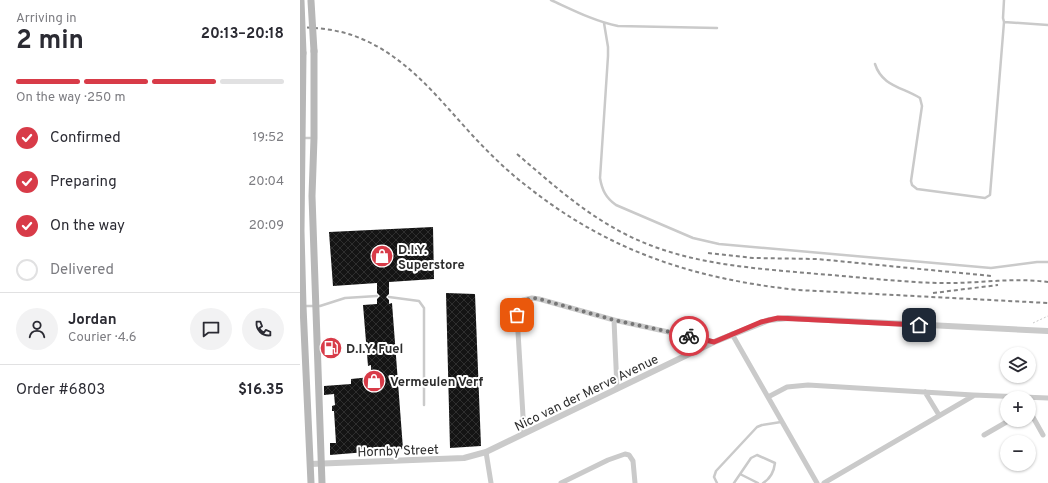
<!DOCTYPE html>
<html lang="en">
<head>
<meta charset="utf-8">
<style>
  :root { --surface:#fff; --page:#f2f2f3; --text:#2b2b33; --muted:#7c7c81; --line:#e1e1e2; --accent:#d83b48 }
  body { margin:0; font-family:Overpass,sans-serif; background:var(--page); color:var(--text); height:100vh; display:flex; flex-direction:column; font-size:15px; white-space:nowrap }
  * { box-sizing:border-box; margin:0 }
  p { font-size:13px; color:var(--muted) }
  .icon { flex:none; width:22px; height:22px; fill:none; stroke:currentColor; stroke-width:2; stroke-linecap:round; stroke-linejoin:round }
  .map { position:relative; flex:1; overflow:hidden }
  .drawer { display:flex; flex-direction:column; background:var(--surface); width:300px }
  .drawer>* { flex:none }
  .buttons { position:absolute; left:700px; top:347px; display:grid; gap:8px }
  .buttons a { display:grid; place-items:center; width:36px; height:36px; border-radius:50%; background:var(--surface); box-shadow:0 1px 3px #0004; font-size:20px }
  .pin { position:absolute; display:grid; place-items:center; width:34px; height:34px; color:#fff; margin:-17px; border-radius:8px; box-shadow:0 2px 6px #0006 }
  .courier { position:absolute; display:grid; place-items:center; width:40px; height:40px; margin:-20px; border:3px solid #d83b48; border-radius:50%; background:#fff; color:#222; box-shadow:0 1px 5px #0007 }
  .headline em { font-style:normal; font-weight:700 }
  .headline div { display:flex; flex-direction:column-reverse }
  .headline { display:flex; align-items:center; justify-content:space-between; height:68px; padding:0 16px }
  h1 { font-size:26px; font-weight:700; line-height:30px }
  .bar { display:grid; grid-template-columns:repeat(4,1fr); gap:6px 4px; align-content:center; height:48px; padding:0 16px }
  .bar i { height:5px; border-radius:3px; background:var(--line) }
  .bar .selected { background:var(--accent) }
  .bar p { grid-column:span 4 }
  .line { display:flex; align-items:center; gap:10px; padding:0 16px; border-top:1px solid var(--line) }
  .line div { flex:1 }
  .round { display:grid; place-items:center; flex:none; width:42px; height:42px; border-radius:21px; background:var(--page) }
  ol { padding:0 16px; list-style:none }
  li { display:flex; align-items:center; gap:12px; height:44px }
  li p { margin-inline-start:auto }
  li .icon { padding:4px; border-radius:50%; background:var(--accent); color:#fff; stroke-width:4 }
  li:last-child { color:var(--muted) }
  li i { width:22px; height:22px; border:2px solid var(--line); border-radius:50% }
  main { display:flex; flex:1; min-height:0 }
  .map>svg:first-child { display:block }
</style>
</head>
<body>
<main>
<section class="drawer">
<div class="headline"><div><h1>2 min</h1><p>Arriving in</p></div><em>20:13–20:18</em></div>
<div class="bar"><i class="selected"></i><i class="selected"></i><i class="selected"></i><i></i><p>On the way · 250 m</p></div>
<ol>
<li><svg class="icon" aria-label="check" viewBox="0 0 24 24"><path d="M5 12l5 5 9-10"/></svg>Confirmed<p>19:52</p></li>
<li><svg class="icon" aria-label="check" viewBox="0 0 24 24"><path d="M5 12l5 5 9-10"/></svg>Preparing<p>20:04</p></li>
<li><svg class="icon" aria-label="check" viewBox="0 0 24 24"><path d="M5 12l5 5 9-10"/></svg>On the way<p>20:09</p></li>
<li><i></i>Delivered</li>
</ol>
<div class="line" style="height:72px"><a class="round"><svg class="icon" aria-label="person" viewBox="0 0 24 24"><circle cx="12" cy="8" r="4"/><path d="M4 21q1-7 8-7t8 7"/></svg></a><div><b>Jordan</b><p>Courier · 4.6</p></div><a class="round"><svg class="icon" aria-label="chat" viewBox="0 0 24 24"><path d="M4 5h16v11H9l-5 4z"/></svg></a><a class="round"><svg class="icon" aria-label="phone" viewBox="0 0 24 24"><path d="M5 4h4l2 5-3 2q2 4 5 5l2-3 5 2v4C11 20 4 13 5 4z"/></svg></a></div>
<div class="line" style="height:52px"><div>Order #6803</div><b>$16.35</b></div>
</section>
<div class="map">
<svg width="748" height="483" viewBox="0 0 748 483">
  <defs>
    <pattern id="building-cross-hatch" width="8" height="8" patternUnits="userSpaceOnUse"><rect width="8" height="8" fill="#141414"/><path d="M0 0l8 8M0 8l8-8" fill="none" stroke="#2e2e2e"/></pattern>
  </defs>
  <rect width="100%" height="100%" fill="#fff"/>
  <path fill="url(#building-cross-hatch)" d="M133 227 134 279 89 282V294L86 297 89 300V304L92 303 103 449 30 455V443H36L34 411H32V406L35 405 34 394 24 395V386L51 384V379L71 377V365L68 366 63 305 77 304V299L80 296 77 293V283L33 286 29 232Z
    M146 293 175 294 181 446 150 448Z
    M34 337 35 358H28L27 338Z"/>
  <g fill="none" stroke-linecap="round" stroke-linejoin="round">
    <path stroke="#cacaca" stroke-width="1" stroke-dasharray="2 2" stroke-linecap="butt" d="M733 323 748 316"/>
    <path stroke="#cacaca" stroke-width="2.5" d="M251 0C273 10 294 21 318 26L417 28
      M704 0 703 18 704 22 748 25
      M304 23 308 47V56L300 178C302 190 306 198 316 205L393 238 419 244 691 268 737 262H748
      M575 64C582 86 602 87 620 98L622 106 611 181 612 185 617 189 685 198 690 195 704 22
      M2 138H13
      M89 297 119 301 124 308V405
      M5 306H20L45 298 77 296
      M440 474 458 483
      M417 483 414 477 416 471 457 427 462 425 481 422
      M434 483 451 458 457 455 475 463C474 471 470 479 463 483"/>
    <path stroke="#cacaca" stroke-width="5" d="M314 320 414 342
      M432 334 517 483
      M625 392 639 415
      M468 397 487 387 508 385 673 395 748 398
      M729 410 743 435
      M224 433 217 315 218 307 223 300 232 298 239 299 314 320 317 389
      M684 435 710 420
      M186 452 191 483
      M261 483 308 460 325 454 329 455 333 461 335 483
      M524 483 673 396"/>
    <path stroke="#cacaca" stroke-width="6" d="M10 464 164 458 186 452 414 342 469 320 488 318 748 331"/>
    <path stroke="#b7b7b7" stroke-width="7" d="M14 51V138L12 196 22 483
      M3 53 1 231 3 306 11 483"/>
    <path stroke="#828282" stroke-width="2" stroke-dasharray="4 3" stroke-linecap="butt" d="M0 27C21 28 42 30 62 39 109 59 139 99 173 136 190 154 208 172 228 187 310 252 395 279 498 290L748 303
      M217 154C252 184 285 214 327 235 387 265 453 268 518 274 559 277 599 282 639 283 676 284 711 277 748 282
      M408 253 453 258 517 259 692 276
      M633 293 698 285"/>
    <path stroke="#b7b7b7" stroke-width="7" d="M1 1 3 53
      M11 1 14 51"/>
  </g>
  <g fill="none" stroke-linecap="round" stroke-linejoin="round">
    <path stroke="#767676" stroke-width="4" stroke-dasharray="0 7.2" d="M217 315 218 308 223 300 236 298 314 320 389 336"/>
    <path stroke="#d83b48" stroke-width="5" d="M389 336 414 342 461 322 478 318 619 325"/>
  </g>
  <defs>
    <g id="shop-disc" transform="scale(1.15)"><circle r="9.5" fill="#d83b48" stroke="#fff"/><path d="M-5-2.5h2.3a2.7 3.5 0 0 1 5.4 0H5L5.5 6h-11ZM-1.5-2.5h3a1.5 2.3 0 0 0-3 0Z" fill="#fff"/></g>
    <g id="fuel-disc" transform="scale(1.15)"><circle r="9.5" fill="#d83b48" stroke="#fff"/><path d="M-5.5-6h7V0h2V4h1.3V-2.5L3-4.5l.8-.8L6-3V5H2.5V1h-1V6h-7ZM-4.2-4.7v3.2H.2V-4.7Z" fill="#fff"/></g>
  </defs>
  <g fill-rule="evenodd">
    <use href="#shop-disc" x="82" y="256"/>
    <use href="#fuel-disc" x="31" y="348"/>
    <use href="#shop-disc" x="74" y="381"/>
  </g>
  <g text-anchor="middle" stroke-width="4" stroke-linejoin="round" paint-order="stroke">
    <g font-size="13" font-weight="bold" fill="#2d2d2d" stroke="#fff" text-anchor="start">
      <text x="98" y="254">D.I.Y.<tspan x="98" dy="15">Superstore</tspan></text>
      <text x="46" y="353">D.I.Y. Fuel</text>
      <text x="90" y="386">Vermeulen Verf</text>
    </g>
    <g font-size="13" fill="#2d2d2d" stroke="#fff">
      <text transform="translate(286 392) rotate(-26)" y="5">Nico van der Merve Avenue</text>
      <text transform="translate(98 450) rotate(-2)" y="5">Hornby Street</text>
    </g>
  </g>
</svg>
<div class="buttons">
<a><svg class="icon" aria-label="layers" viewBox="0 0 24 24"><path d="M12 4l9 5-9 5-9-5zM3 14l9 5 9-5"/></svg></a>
<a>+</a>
<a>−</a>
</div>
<div class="pin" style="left:217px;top:315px;background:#ea580c"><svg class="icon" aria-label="bag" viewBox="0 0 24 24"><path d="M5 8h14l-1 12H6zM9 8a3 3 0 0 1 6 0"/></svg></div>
<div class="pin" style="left:619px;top:325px;background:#1f2937"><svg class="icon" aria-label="home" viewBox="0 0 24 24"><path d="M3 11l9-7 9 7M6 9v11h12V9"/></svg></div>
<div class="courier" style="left:389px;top:336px"><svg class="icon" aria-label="bike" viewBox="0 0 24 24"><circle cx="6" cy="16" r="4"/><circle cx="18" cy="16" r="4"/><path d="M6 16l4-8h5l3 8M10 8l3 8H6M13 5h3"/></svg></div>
</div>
</main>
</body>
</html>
